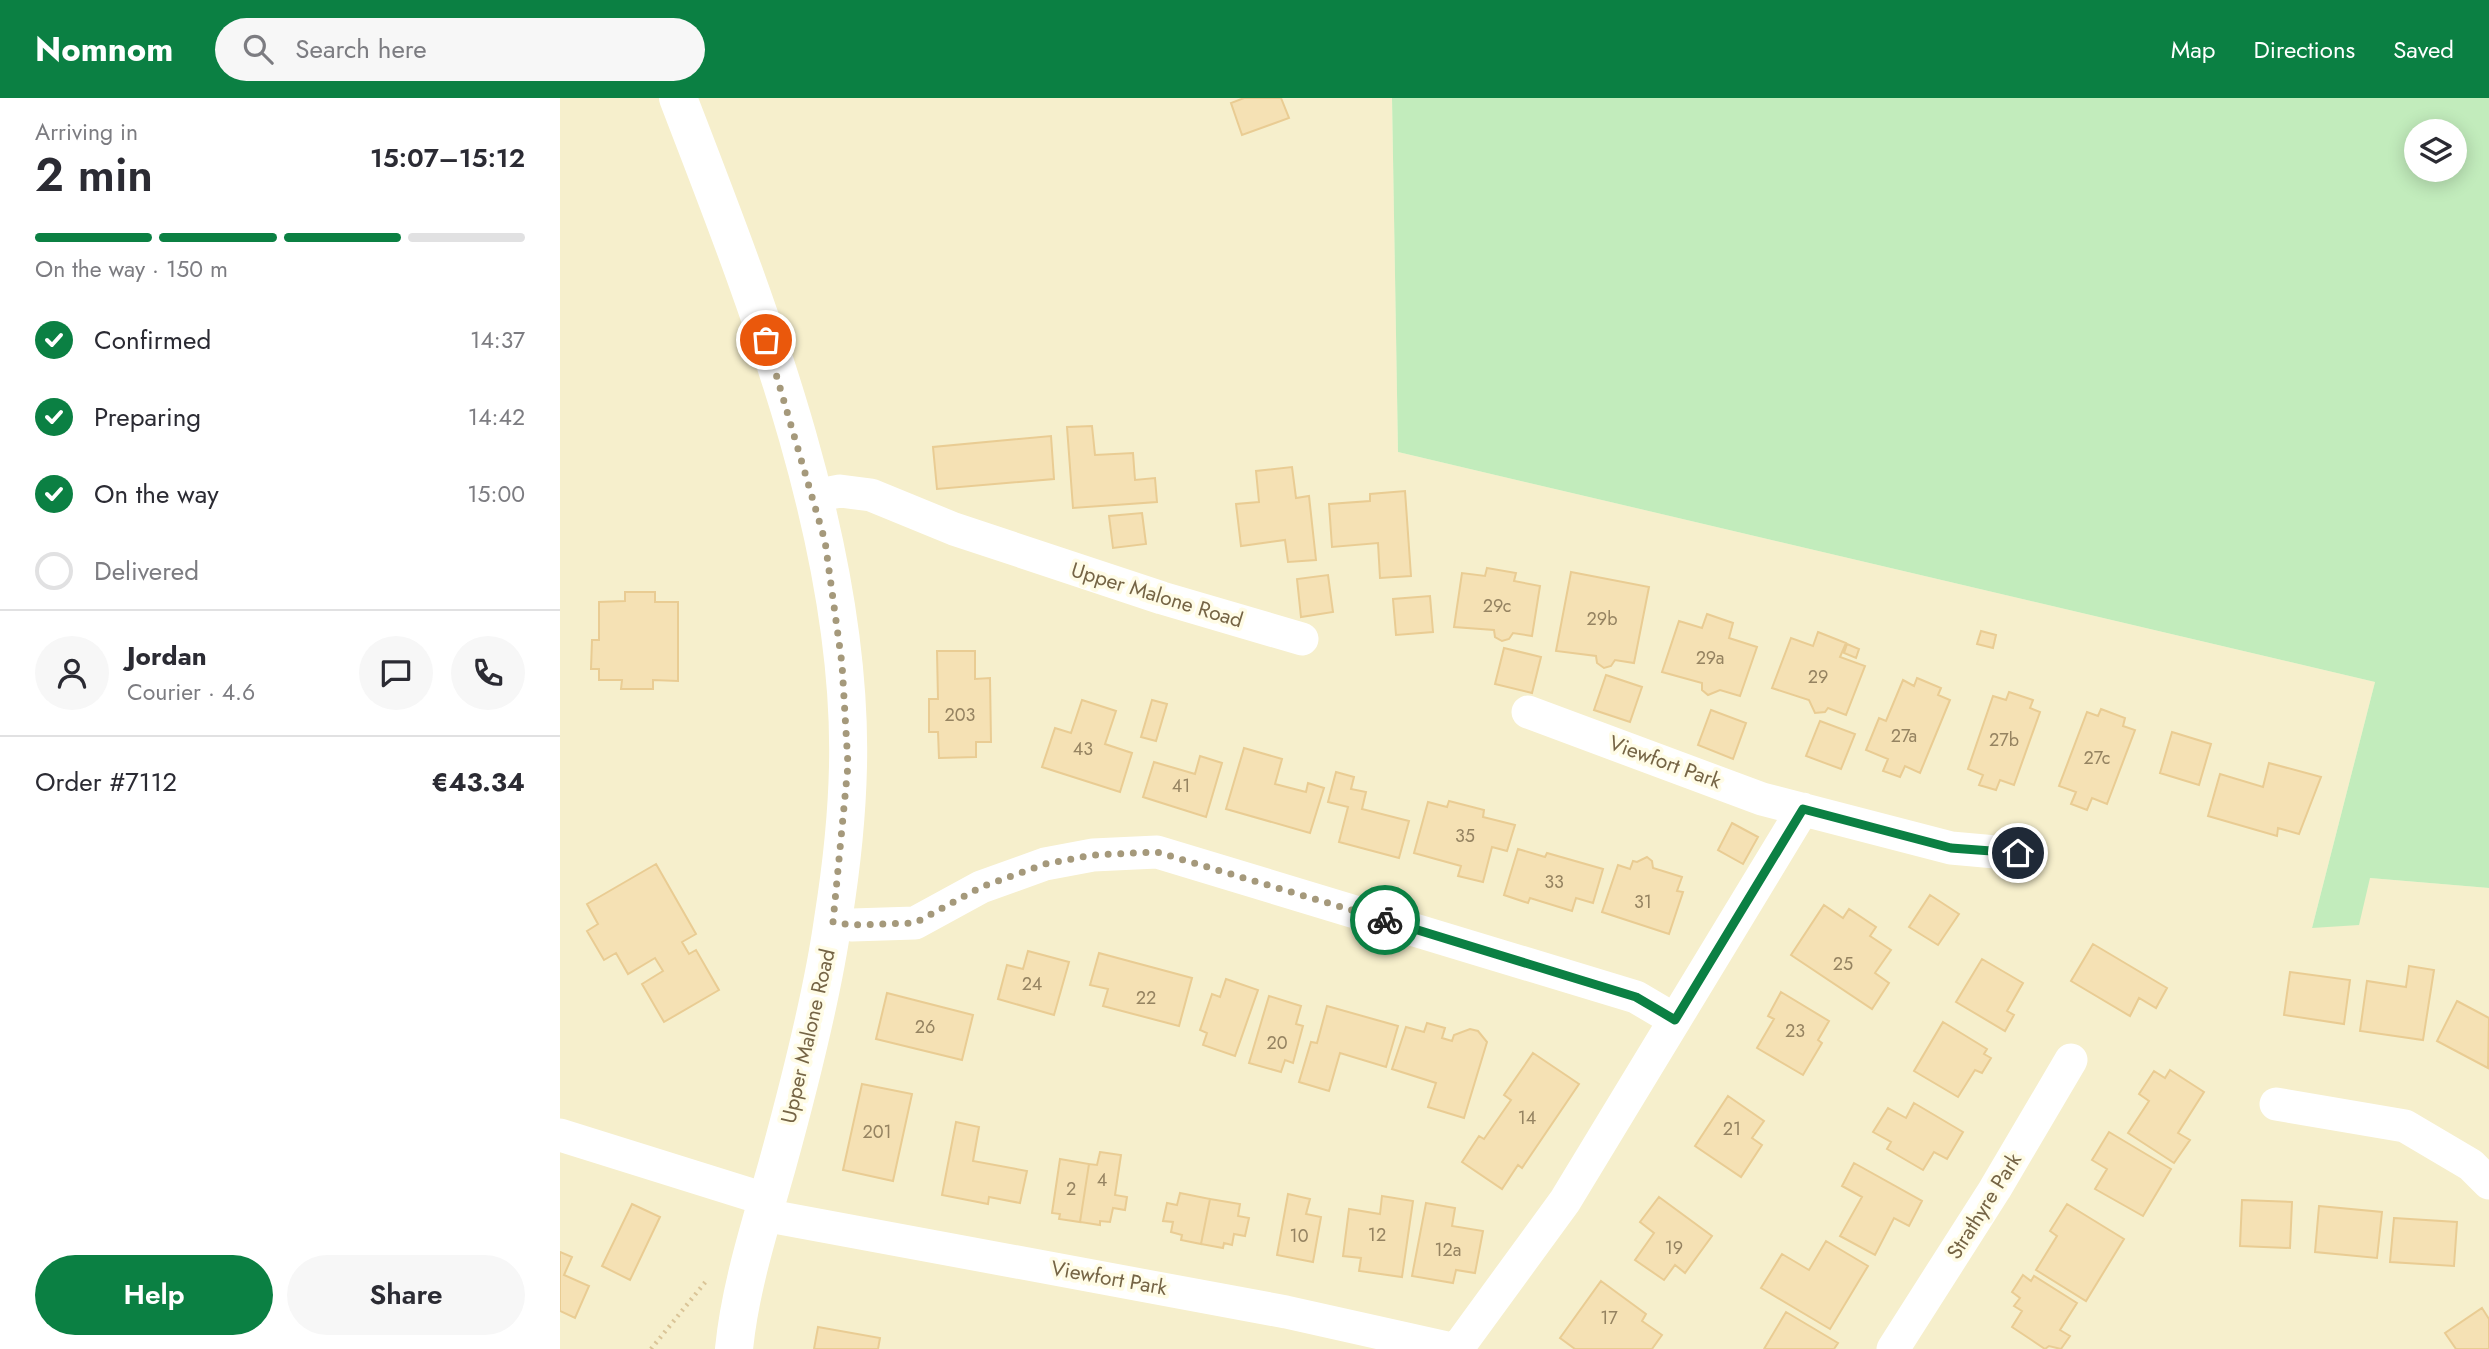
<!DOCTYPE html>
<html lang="en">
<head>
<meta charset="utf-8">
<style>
  :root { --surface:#fff; --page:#f7f7f7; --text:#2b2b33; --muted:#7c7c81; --line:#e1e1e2; --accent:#0b8043 }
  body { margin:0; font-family:Jost,sans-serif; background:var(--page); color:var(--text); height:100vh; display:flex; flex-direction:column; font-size:26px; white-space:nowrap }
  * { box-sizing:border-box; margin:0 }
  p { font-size:23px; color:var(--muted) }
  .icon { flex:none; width:38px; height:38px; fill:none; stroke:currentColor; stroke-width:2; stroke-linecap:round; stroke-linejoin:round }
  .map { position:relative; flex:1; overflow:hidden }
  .sheet { display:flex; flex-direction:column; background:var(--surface); width:560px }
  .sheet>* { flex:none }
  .buttons { position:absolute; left:1844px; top:21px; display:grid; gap:14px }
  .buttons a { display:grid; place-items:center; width:63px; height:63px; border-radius:50%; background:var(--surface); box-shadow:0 4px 18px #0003; font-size:35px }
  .pin { position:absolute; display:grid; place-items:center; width:60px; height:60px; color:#fff; margin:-30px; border:4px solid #fff; border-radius:50%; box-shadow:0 2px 7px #0007 }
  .courier { position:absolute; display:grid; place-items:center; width:70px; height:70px; margin:-35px; border:5px solid #0b8043; border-radius:50%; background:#fff; color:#222; box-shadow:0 2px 9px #0007 }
  .overview em { font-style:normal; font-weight:600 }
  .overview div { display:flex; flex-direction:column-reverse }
  .overview { display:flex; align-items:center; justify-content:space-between; height:119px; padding:0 35px }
  h1 { font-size:46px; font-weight:600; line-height:52px }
  .bar { display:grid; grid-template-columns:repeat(4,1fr); gap:10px 7px; align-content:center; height:84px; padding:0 35px }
  .bar i { height:9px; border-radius:5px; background:var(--line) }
  .bar .selected { background:var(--accent) }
  .bar p { grid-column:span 4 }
  .line { display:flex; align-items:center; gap:18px; padding:0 35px; border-top:2px solid var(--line) }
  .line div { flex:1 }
  .round { display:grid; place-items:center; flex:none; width:74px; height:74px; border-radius:37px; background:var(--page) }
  ol { padding:0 35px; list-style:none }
  li { display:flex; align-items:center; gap:21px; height:77px }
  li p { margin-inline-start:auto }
  li .icon { padding:7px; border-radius:50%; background:var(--accent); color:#fff; stroke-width:4 }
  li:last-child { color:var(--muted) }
  li i { width:38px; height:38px; border:4px solid var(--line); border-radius:50% }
  .primary-button { display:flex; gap:14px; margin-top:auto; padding:14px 35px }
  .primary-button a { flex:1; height:80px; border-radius:42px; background:var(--accent); color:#fff; font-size:28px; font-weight:600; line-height:80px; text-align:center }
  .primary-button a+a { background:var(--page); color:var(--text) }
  header { display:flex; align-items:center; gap:42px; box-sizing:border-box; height:98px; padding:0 35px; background:var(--accent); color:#fff }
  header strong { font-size:33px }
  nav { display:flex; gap:38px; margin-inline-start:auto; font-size:24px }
  .search { width:490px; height:63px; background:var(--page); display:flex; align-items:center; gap:18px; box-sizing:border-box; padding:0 24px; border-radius:38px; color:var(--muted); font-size:26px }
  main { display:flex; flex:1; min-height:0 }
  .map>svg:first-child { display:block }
</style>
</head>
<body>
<header>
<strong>Nomnom</strong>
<div class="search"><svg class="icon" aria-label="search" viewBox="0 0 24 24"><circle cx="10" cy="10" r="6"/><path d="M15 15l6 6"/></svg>Search here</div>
<nav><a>Map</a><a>Directions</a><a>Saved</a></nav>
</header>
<main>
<section class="sheet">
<div class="overview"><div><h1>2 min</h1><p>Arriving in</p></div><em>15:07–15:12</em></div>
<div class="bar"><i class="selected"></i><i class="selected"></i><i class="selected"></i><i></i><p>On the way · 150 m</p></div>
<ol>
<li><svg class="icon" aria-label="check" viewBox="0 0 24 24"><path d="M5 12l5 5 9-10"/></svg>Confirmed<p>14:37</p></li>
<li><svg class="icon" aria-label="check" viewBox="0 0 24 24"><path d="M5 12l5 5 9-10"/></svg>Preparing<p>14:42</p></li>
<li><svg class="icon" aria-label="check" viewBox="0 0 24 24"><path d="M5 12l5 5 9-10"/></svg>On the way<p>15:00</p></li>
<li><i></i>Delivered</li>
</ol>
<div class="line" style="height:126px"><a class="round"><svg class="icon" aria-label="person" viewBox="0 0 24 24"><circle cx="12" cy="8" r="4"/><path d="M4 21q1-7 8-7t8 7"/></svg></a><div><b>Jordan</b><p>Courier · 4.6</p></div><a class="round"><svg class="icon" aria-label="chat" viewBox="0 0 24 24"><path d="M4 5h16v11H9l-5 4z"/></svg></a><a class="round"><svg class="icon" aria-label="phone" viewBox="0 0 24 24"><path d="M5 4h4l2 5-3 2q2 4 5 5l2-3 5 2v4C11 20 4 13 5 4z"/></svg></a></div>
<div class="line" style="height:91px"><div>Order #7112</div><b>€43.34</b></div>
<div class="primary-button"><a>Help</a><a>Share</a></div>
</section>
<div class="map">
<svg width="1929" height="1251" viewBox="0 0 1929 1251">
  <rect width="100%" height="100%" fill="#fefbde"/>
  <path fill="#f6efcc" d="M0 0H832L838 354 1815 584 1752 830 1810 780 1929 790V1251H0Z"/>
  <path fill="#c2ecbc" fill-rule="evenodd" d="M832 0H1929V790L1810 780 1799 827 1752 830 1815 584 838 354ZM1857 33H1895V72H1857Z"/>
  <path fill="#f5e1b4" stroke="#e9cc93" stroke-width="2" d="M684 0H721L729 20 682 37 671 5Z
    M532 328 535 357 573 355 575 382 595 380 597 404 513 410 507 329Z
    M491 338 494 381 377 391 373 349Z
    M732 369 736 400 749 398 756 462 728 464 725 442 681 448 676 406 699 404 696 373Z
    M845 393 851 478 820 480 818 445 772 449 769 406 810 403V396Z
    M582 415 586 446 553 450 549 418Z
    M927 470 956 475 954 483 980 488 972 538 953 535 949 541 942 543 935 539 934 532 894 529 902 475 925 478Z
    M1011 474 1089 489 1074 565 1055 562 1051 568 1044 570 1037 565 1036 558 996 553Z
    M768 477 773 514 741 519 737 481Z
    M65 494H95V504H118V583L93 582V591H61L62 582H39V571H31L32 542H39V504L65 503Z
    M870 498 873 534 836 537 833 501Z
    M1147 516 1173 525 1169 540 1197 549 1180 598 1160 592 1148 597 1142 592V585L1102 574 1119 523 1142 530Z
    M1421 533 1436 537 1433 550 1417 546Z
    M1258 534 1286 545 1280 559 1305 568 1286 617 1268 610 1265 614 1255 615 1249 602 1212 590 1231 540 1253 548Z
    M1287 546 1299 551 1296 560 1284 555Z
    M944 550 981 559 972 595 935 586Z
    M377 553H415V581L430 580 431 644H416V659L379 660 378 634H369V601H378Z
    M1046 577 1082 589 1070 624 1034 612Z
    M1357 580 1381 590 1378 597 1390 602 1360 675 1345 668 1340 679 1323 673 1328 661 1306 652 1319 620 1326 623 1343 582 1354 588Z
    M1449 594 1473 602 1470 610 1480 614 1454 687 1440 682 1436 692 1419 687 1423 677 1408 671 1433 598 1446 602Z
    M522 602 556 613 545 646 572 655 560 694 482 669 495 630 511 635Z
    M592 602 607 606 596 643 581 639Z
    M1541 611 1565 620 1563 628 1575 632 1547 706 1532 700 1527 712 1511 706 1516 694 1499 688 1527 614 1538 618Z
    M1151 612 1186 625 1173 661 1138 647Z
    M1260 623 1295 636 1281 671 1246 658Z
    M1612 634 1651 646 1639 687 1600 675Z
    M684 650 722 661 715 686 746 694 748 685 764 690 750 735 666 711Z
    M640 658 662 665 646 719 583 699 594 664 635 676Z
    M1709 665 1761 679 1739 736 1718 730 1717 738 1648 718 1660 676 1703 689Z
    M776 674 794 679 791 691 806 694 802 711 849 723 839 760 779 744 788 709 768 704Z
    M889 703 924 712 923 719 955 727 947 753 932 749 923 784 898 778 901 768 854 755 868 704 887 709Z
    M1172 725 1198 739 1183 766 1158 752Z
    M958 751 985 759 987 755 1043 771 1033 805 1016 800 1012 813 970 800 968 805 944 797Z
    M1087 759 1092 763 1093 770 1122 779 1117 793 1123 794 1109 836 1042 814 1058 767 1070 771 1073 763 1077 764Z
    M96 766 136 836 122 844 129 856 136 852 159 892 104 924 82 886 103 873 95 860 68 876 56 855 44 862 27 833 38 826 27 806Z
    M1370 797 1399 816 1378 847 1349 829Z
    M1264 807 1283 820 1289 811 1316 829 1310 838 1331 852 1315 875 1329 885 1312 911 1231 857Z
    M1533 846 1607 890 1596 910 1579 900 1570 918 1511 883Z
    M468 853 509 864 494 917 438 901 447 867 463 871Z
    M539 855 632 880 619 928 543 908 548 891 530 887Z
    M1422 861 1463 885 1447 913 1454 917 1445 933 1396 904Z
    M1849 868 1874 872 1863 942 1800 933 1807 883 1846 889Z
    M1730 874 1790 882 1784 926 1724 917Z
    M666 881 698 892 675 958 643 947 647 935 640 932 652 896 660 899Z
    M1221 894 1269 923 1258 942 1262 945 1243 977 1197 950 1214 921 1208 918Z
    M327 895 413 917 402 962 316 941Z
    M709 898 741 908 736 926 743 928 733 965 725 962 721 974 689 965Z
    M1897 903 1929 920 1928 970 1877 943Z
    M767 908 838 928 826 969 780 955 769 993 739 984 751 944 757 945Z
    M1383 924 1427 951 1424 956 1431 960 1422 975 1415 972 1398 999 1354 973Z
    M867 925 885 930 882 940 892 943 894 937 910 931 918 933 927 944 904 1020 868 1009 876 985 832 971 846 929 864 934Z
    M973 955 1019 986 962 1070 958 1067 942 1091 902 1064 919 1038 924 1041 951 1002 944 997Z
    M1610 972 1644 994 1618 1035 1630 1042 1614 1065 1568 1035 1589 1003 1579 996 1594 973 1605 980Z
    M302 986 352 996 333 1083 283 1072Z
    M1168 998 1204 1023 1192 1040 1202 1047 1181 1079 1135 1048Z
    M1354 1005 1403 1034 1387 1061 1374 1054 1363 1072 1327 1051 1331 1044 1313 1034 1328 1010 1346 1020Z
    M396 1024 419 1029 413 1063 467 1073 460 1105 429 1099 428 1106 382 1097Z
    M1549 1034 1611 1071 1583 1118 1535 1091 1547 1071 1532 1062Z
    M540 1054 561 1057 555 1097 567 1099 565 1112 553 1110 550 1124 540 1123V1127L520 1124 529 1066 537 1067Z
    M500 1061 529 1066 520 1124 499 1121 500 1116 492 1115Z
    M1294 1065 1362 1103 1349 1128 1334 1120 1315 1157 1280 1138 1302 1099 1282 1088Z
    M620 1095 650 1101 641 1146 621 1142 622 1137 611 1134 613 1124 603 1123 607 1105 617 1107Z
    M728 1096 750 1101 746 1116 761 1119 753 1164 717 1157Z
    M822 1098 853 1103 842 1179 799 1173 801 1160 783 1158 789 1111 820 1116Z
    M1099 1099 1152 1138 1125 1175 1115 1167 1104 1182 1075 1162 1094 1135 1080 1124Z
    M650 1101 680 1106 678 1118 689 1120 685 1138 674 1136 672 1147 664 1145 663 1150 641 1146Z
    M1682 1102 1732 1104 1730 1150 1680 1148Z
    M866 1105 895 1110 892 1128 923 1133 915 1175 896 1172 893 1185 852 1178Z
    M72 1106 100 1119 70 1182 42 1168Z
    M1507 1106 1564 1141 1526 1203 1476 1172 1497 1138 1490 1133Z
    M1759 1108 1822 1114 1817 1160 1755 1154Z
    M1834 1120 1897 1124 1894 1168 1830 1164Z
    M1266 1143 1308 1168 1270 1231 1201 1190 1222 1156 1249 1172Z
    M0 1154 12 1159 4 1177 29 1188 15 1220 0 1213Z
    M1463 1177 1471 1183 1474 1178 1517 1205 1500 1232 1510 1238 1501 1251 1489 1248 1485 1251 1452 1229 1462 1213 1454 1208 1460 1200 1452 1194Z
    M1041 1183 1086 1216 1082 1223 1102 1237 1092 1251H1015L1000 1240Z
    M1922 1210 1929 1221V1251H1896L1885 1235Z
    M1226 1214 1278 1245 1274 1251H1204Z
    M258 1229 320 1240 318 1251H254Z"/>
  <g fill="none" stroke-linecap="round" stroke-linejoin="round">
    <path stroke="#dac497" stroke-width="4.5" stroke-dasharray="2 5" stroke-linecap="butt" d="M91 1251 147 1182"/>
    <path stroke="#fff" stroke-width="33" d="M254 398 280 393 311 397 394 431 602 500 742 541
      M968 614 1202 701 1391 750 1458 756
      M273 824 292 827 355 825 421 789 485 766 533 757 597 754 1076 899 1115 922
      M1716 1006 1845 1028 1911 1067 1929 1085
      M0 1037 208 1102
      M204 1117 726 1214 892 1251
      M897 1251 1005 1103 1243 711
      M1333 1251 1435 1091 1511 962"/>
    <path stroke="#fff" stroke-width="38" d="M118 0C197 205 293 446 288 668 287 719 281 772 273 822 262 900 238 992 217 1068 200 1128 180 1190 174 1251"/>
  </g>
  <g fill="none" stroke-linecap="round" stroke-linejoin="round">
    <path stroke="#a5997b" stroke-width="7" stroke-dasharray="0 12.6" d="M206 242 265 443 282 566 288 667 273 824 292 827 355 825 421 789 485 766 533 757 597 754 825 822"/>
    <path stroke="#0b8043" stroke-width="9" d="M825 822 1076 899 1115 922 1243 711 1391 750 1458 755"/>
  </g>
  <g text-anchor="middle" stroke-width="7" stroke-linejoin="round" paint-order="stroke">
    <g font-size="18" fill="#958361">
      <text x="937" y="514">29c</text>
      <text x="1042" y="527">29b</text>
      <text x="1150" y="566">29a</text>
      <text x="1258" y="585">29</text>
      <text x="400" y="623">203</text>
      <text x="1344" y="644">27a</text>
      <text x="1444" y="648">27b</text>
      <text x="523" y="657">43</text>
      <text x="1537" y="666">27c</text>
      <text x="621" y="694">41</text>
      <text x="905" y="744">35</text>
      <text x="994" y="790">33</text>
      <text x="1083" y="810">31</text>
      <text x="1283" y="872">25</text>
      <text x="472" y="892">24</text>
      <text x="586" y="906">22</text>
      <text x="365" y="935">26</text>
      <text x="1235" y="939">23</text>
      <text x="717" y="951">20</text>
      <text x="967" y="1026">14</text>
      <text x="1172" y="1037">21</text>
      <text x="317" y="1040">201</text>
      <text x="542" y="1088">4</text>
      <text x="511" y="1097">2</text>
      <text x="817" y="1143">12</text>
      <text x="739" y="1144">10</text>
      <text x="1114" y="1156">19</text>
      <text x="888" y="1158">12a</text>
      <text x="1049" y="1226">17</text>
    </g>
    <g font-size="21" fill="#756445" stroke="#fffce6">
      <text transform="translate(597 497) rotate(17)" y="7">Upper Malone Road</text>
      <text transform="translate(1105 664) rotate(20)" y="7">Viewfort Park</text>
      <text transform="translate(248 938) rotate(-77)" y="7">Upper Malone Road</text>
      <text transform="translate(1424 1108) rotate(-58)" y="7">Strathyre Park</text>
      <text transform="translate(549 1180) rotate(10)" y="7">Viewfort Park</text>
    </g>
  </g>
</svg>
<div class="buttons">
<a><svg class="icon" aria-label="layers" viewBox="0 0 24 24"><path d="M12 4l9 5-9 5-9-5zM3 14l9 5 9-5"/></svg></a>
</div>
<div class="pin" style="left:206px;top:242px;background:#ea580c"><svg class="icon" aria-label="bag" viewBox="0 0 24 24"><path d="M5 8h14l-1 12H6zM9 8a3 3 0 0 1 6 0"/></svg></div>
<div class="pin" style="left:1458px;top:755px;background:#1f2937"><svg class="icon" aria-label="home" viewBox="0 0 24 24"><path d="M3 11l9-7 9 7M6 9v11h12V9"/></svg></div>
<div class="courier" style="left:825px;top:822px"><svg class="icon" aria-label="bike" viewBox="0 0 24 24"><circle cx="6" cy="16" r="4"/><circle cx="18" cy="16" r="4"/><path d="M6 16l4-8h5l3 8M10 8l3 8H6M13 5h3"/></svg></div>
</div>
</main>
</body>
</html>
